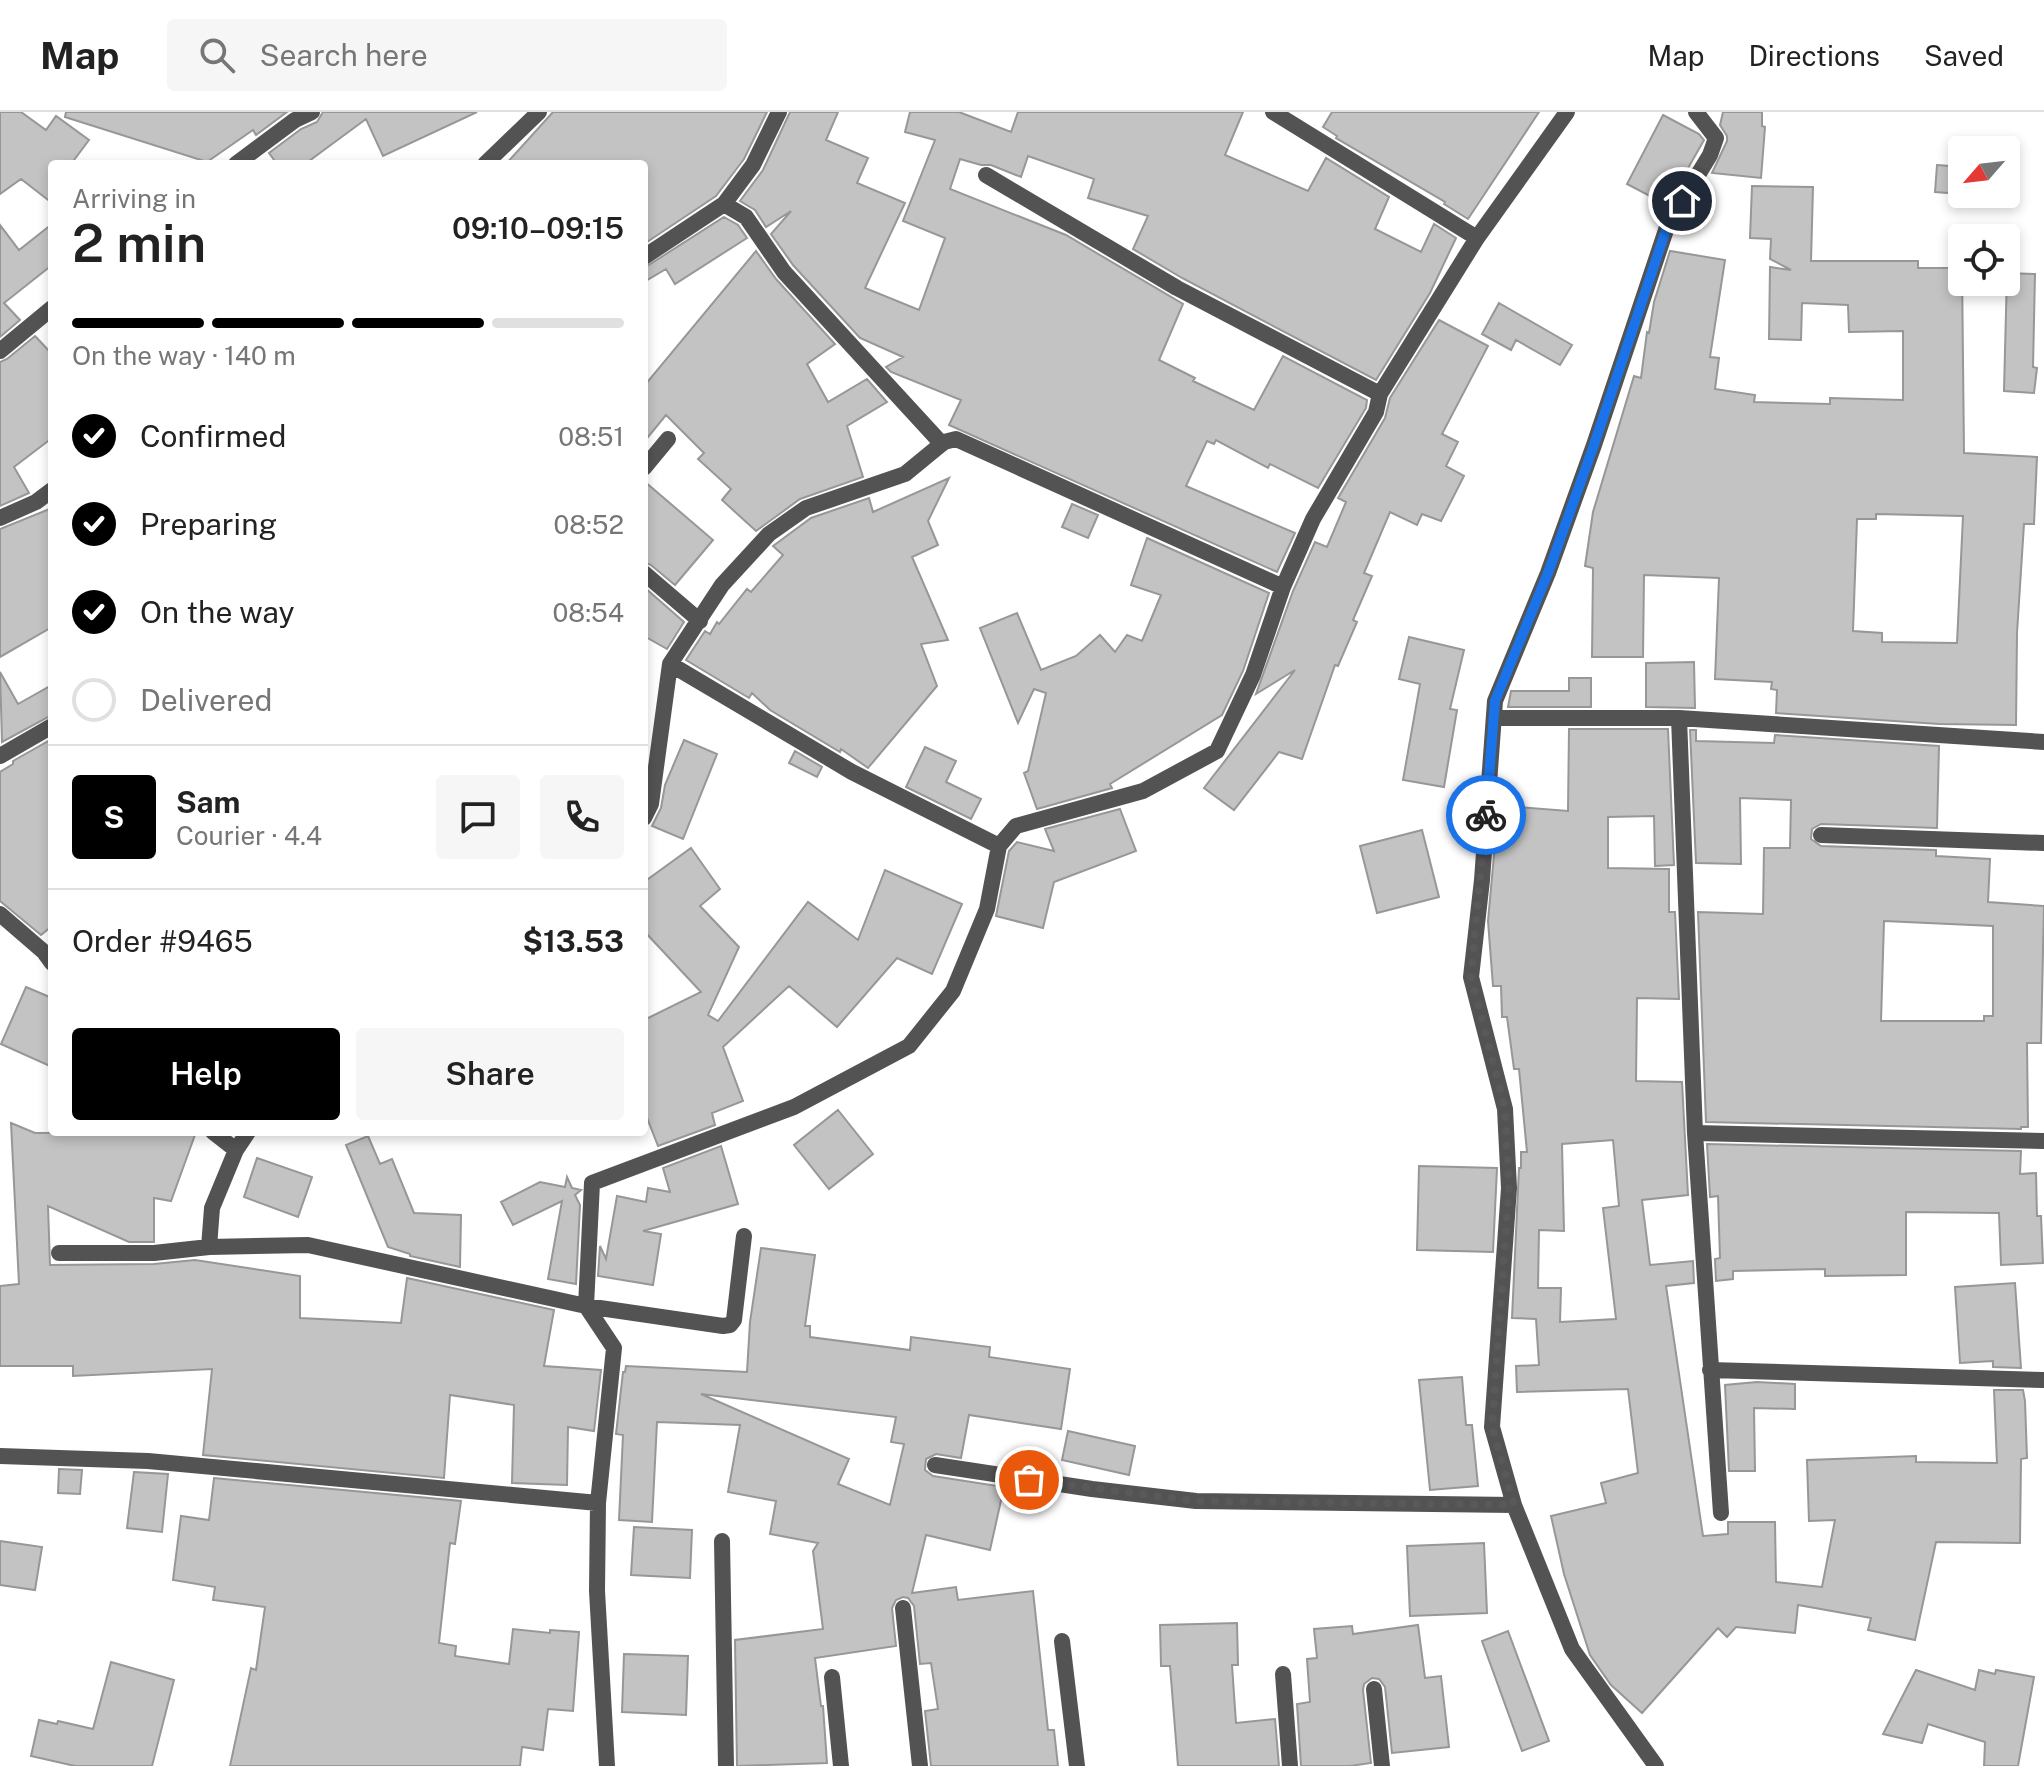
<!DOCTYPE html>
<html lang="en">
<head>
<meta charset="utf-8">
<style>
  :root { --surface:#fff; --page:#f6f6f6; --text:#222; --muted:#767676; --line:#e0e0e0; --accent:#000 }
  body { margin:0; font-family:"Public Sans",sans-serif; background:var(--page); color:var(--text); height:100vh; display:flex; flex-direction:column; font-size:30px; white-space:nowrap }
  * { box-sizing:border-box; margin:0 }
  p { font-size:26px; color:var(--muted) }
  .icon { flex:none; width:44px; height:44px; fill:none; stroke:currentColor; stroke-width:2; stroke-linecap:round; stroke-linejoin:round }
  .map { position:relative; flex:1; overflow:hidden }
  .details { position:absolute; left:48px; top:48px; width:600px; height:976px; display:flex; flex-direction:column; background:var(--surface); border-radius:8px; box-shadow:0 4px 12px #0003 }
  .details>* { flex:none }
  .needle { width:52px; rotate:242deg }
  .fabs { position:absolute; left:1948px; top:24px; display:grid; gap:16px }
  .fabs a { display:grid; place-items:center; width:72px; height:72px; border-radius:8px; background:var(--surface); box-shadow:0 4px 12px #0003; font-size:40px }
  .pin { position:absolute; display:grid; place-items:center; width:68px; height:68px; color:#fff; margin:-34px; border:4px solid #fff; border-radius:50%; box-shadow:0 2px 8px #0007 }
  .courier { position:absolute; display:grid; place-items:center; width:80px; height:80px; margin:-40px; border:6px solid #1a73e8; border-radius:50%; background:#fff; color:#222; box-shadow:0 2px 10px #0007 }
  .overview em { font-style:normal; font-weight:600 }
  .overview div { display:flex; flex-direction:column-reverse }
  .overview { display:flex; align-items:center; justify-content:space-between; height:136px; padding:0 24px }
  h1 { font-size:52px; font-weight:600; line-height:60px }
  .bar { display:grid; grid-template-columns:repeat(4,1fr); gap:12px 8px; align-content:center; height:96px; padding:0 24px }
  .bar i { height:10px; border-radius:6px; background:var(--line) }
  .bar .on { background:var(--accent) }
  .bar p { grid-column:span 4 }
  .line { display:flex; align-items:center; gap:20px; padding:0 24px; border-top:2px solid var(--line) }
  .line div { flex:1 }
  .round { display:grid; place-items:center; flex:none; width:84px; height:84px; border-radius:8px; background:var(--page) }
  ol { padding:0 24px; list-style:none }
  li { display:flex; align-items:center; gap:24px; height:88px }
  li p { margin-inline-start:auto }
  li .icon { padding:8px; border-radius:50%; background:var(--accent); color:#fff; stroke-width:4 }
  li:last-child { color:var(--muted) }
  li i { width:44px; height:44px; border:4px solid var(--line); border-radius:50% }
  .primary-button { display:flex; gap:16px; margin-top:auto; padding:16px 24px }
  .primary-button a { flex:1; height:92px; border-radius:8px; background:var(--accent); color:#fff; font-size:32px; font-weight:600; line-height:92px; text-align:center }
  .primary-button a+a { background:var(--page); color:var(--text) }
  header { display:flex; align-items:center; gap:48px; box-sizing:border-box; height:112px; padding:0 40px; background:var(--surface); border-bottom:2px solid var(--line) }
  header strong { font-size:38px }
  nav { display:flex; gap:44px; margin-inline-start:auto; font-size:28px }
  .search { width:560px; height:72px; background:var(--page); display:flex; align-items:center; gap:20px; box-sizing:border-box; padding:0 28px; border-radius:8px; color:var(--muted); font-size:30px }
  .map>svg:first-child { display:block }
</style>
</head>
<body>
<header>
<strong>Map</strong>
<div class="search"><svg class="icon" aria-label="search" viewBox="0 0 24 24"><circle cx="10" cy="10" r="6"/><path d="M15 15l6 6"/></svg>Search here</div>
<nav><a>Map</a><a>Directions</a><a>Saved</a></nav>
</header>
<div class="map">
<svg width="2044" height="1654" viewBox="0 0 2044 1654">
  <rect width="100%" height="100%" fill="#fff"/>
  <path fill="#c3c3c3" stroke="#979797" stroke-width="2" fill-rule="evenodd" d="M0 0H21L46 18 56 4 89 28 71 52H52V91L21 67 0 82Z
    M66 0H287L256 23 253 18 207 50 65 5Z
    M323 0H477L383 44 366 7 305 52H277L269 41 301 17 317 10Z
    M553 0H767L744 47 716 84 644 132V52H506Z
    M790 0H838L826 28 868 46 857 71 905 91 865 176 919 198 945 126 903 109 935 28 905 20 910 0H959L1011 20 1018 0H1243L1225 43 1308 79 1326 46 1389 85 1375 117 1421 140 1434 112 1456 126 1430 181 1376 268 1182 166 1133 137 1148 104 1088 86 1094 67 1028 44 1021 65 991 53H981L960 47 950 77 1066 123 1183 192 1159 248 1195 266 1193 269 1254 298 1283 244 1367 288 1366 296 1318 376 1270 352 1268 356 1216 328 1214 332 1207 329 1186 374 1295 421 1277 460 949 313 961 288 891 260 886 255 903 245 860 226 793 153 771 122 791 99 766 115 755 98 740 89 763 58Z
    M1332 0H1539L1468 107 1444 92 1445 90 1336 26 1337 24 1323 15Z
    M1723 0H1762V14L1765 15 1761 66 1712 61 1727 29V24L1720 13Z
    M1663 3 1699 22 1704 28 1667 93 1627 72Z
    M1937 53 1962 55V82H2006V58L2017 59 2015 86 1935 80Z
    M1752 74 1813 75 1811 149H1918V156H1962L1964 341 2037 345 2034 412H2024L2017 521 2016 613 1939 612 1776 601 1777 578 1771 577 1772 570 1715 567 1719 466 1644 463 1643 545H1592L1593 456 1585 454 1593 400 1634 264 1641 266 1647 220 1649 221 1654 190 1670 139 1725 148 1710 245 1719 246 1715 277 1755 283 1754 290 1830 292V286L1903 288V219L1849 220 1848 193 1802 191 1801 228 1769 227 1770 155 1791 158 1770 147 1771 127 1750 126ZM1876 402 1963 404 1957 531 1882 530V521L1853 519 1857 407H1876Z
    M724 105 738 113 747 126 675 172 666 157 644 170V156Z
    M52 112V153L4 191 20 208 0 225V113L19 138Z
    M756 139 776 167 835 232 807 252 828 290 867 267 887 290 847 314 863 365 800 387 756 419 722 388 731 377 698 347 704 341 666 303 644 330V274Z
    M2007 161 2035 162 2033 255 2037 256 2034 281 2004 279Z
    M1499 191 1572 233 1560 253 1516 228 1511 238 1482 222Z
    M1439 208 1488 234 1442 322 1458 330 1446 354 1464 364 1441 409 1422 402 1417 413 1390 400 1364 461 1372 464 1353 508 1357 510 1338 554 1335 553 1302 647 1279 640 1234 698 1204 676 1295 558 1256 582 1293 479 1315 430 1327 435 1346 390 1338 386 1385 306 1390 286Z
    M35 224 52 242V326L14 355 29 381 0 394V250L7 247Z
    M949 366 928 409 938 433 912 445 948 528 921 532 937 574 868 656 841 637 840 640 770 598 752 581 749 586 686 548 705 519 710 522 717 510 719 512 747 477 751 480 783 443 773 434 811 406 869 386 873 400Z
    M644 369 713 428 675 473 651 453 644 450Z
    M1072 392 1098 403 1088 426 1062 415Z
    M52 396V515L0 545V417Z
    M1147 426 1269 481 1243 559 1222 603 1110 672 1112 676 1037 697 1024 661 1028 659 1046 581 1034 577 1018 611 980 516 1017 501 1041 558 1076 544 1100 523 1115 540 1127 523 1142 529 1161 483 1131 473Z
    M644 475 684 510 667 537 644 524Z
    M1409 525 1464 538 1450 597 1457 598 1444 675 1403 668 1420 572 1399 567Z
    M1694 550 1695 596 1646 595V551Z
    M0 560 18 592 52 573V603L2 630Z
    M1569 566H1591V595H1508L1511 579H1569Z
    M1569 617H1668L1674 753 1655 754 1654 704 1608 705V756L1669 757V800H1675L1679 887 1637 886 1636 969 1682 970 1688 1083 1642 1088 1650 1153 1693 1149 1694 1171 1666 1174 1703 1424 1728 1422V1410H1775L1776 1470 1822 1475 1835 1408 1809 1409 1807 1348 1916 1344V1350L1997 1351 1994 1278H2023L2025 1289 2027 1346 2021 1347 2020 1431 1936 1430 1915 1528 1868 1518 1871 1506 1798 1493 1795 1521 1736 1515 1727 1525 1718 1516 1642 1601 1611 1573 1590 1543 1564 1462 1551 1404 1606 1391 1601 1371 1638 1361 1628 1277 1517 1280 1516 1254 1539 1253 1536 1207 1512 1206 1519 1056H1521V1040H1527L1519 957H1514L1507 905H1502L1501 874H1493L1488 809 1498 699 1516 695 1568 699ZM1613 1028 1619 1094 1603 1096 1616 1207 1560 1210 1561 1176H1538L1539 1118 1564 1119 1562 1032Z
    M1690 618H1696V629L1774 631 1775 623 1939 634 1937 716 1821 712 1812 717 1811 727 1821 734 1936 738V744L1990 747 1988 790 2044 794 2041 931H2027L2028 1015H2021V1017L1706 1010 1698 800 1763 802 1764 736H1790L1791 688 1740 686 1741 752 1696 751ZM1884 809 1993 814V904H1984V909H1881Z
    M52 627V814L41 823 0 789V660L13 652V649Z
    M684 628 717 642 683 727 652 714 661 696 665 673Z
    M925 635 956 649 946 670 981 687 971 707 906 675Z
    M795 639 822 655 817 665 789 651Z
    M1120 697 1136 739 1054 770 1043 816 996 804 1009 739 1017 730 1054 739 1045 717Z
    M1422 718 1439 785 1377 801 1360 734Z
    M691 736 720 777 700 794 739 835 708 903 718 909 808 790 858 828 885 758 962 792 932 862 897 846 837 915 789 874 723 935 743 989 712 1001 715 1013 658 1034 644 998V908L701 880 644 819V770Z
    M26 875 52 886V955L1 932Z
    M838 998 873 1042 829 1077 794 1033Z
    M11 1011 35 1021 196 1020 171 1089 154 1086V1130H129L48 1094 50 1153 154 1152 195 1148 300 1164V1206L401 1211 407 1166 554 1198 544 1254 601 1258 594 1319 568 1315 567 1373 512 1371 514 1293 450 1283 444 1366 203 1343 212 1257 73 1264V1254H0V1174L19 1172Z
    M368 1024 380 1052 392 1047 414 1101 461 1103 460 1155 410 1144V1142L388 1135 346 1033Z
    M1707 1032 2021 1039 2020 1062 2036 1061 2037 1104H2041L2043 1151 2001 1153 1999 1101 1906 1100V1163L1825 1164V1157L1733 1159V1167L1716 1169 1715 1147 1720 1146 1718 1084 1710 1085Z
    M721 1034 738 1092 643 1119 661 1122 653 1173 598 1164 600 1134 606 1147 617 1084 646 1090 648 1076 670 1080 663 1056Z
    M257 1046 312 1065 298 1105 244 1085Z
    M1419 1054 1497 1056 1493 1140 1417 1138Z
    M567 1065 572 1076 581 1078 575 1083 580 1093 576 1172 548 1167 562 1089 513 1113 501 1090 540 1070 565 1075Z
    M761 1136 815 1143 805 1214H810V1225L910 1238 911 1225 990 1235 989 1245 1070 1257 1061 1317 969 1303 961 1346 936 1342 926 1347 925 1358 933 1364 1004 1375 990 1438 926 1423 912 1481 956 1475 958 1488 1033 1479 1048 1618H1054L1058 1654H931L925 1599 938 1597 931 1551 920 1552 914 1494 908 1486 903 1485 896 1488 892 1496 896 1534 815 1546 821 1594H823L827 1651 737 1654 735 1528 823 1517 813 1439 818 1431 770 1422 776 1389 728 1380 740 1313 657 1310 652 1410 619 1408 623 1323 616 1322 623 1260H625L626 1254 747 1260 750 1210ZM701 1282 896 1305 891 1330 904 1332 890 1393 838 1372 849 1347Z
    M2015 1171 2021 1256 1993 1255V1249L1960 1251 1955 1175Z
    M1462 1265 1466 1313H1472L1478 1374 1430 1378 1419 1268Z
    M1757 1270 1795 1272V1297L1754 1296 1755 1359H1729L1725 1273Z
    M1068 1319 1135 1334 1129 1363 1062 1348Z
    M59 1357 82 1358 80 1382 58 1381Z
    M134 1360 168 1362 162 1420 127 1416Z
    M214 1366 461 1389 455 1432 450 1431 439 1531 456 1534 455 1544 509 1552 513 1517 550 1521V1518L579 1520 573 1599 548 1597 543 1638 522 1635 520 1654H230L251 1556 256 1558 265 1495 213 1488 215 1475 173 1468 181 1404 209 1408Z
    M634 1415 692 1418 690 1466 631 1463Z
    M0 1429 42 1435 35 1478 0 1473Z
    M1484 1431 1487 1501 1410 1504 1407 1434Z
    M1237 1511 1238 1553H1232L1236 1611 1275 1607 1279 1654H1178L1170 1554H1161L1160 1513Z
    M1418 1513 1425 1566 1441 1564 1449 1635 1392 1641 1385 1575 1379 1567 1372 1566 1364 1572 1363 1578 1371 1651 1350 1654H1301L1297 1592 1310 1590 1307 1547 1317 1546 1314 1517 1352 1514 1353 1522Z
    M1508 1519 1549 1629 1522 1639 1482 1529Z
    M624 1542 688 1544 686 1603 622 1600Z
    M111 1550 174 1568 152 1654H75L31 1644 39 1608 57 1612 58 1609 93 1617Z
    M1916 1558 1975 1578 1979 1558 1995 1562 1996 1558 2034 1565 2018 1654H1984L1985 1630 1928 1612 1922 1631 1883 1622Z"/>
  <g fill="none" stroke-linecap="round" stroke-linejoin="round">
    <path stroke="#535353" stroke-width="16" d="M1273 0 1477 126
      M236 52 295 8 312 0
      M485 52 539 0
      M986 63 1177 176 1380 282
      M724 92 746 105 784 160 942 332
      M644 145 724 92 753 53 779 0
      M0 239 52 196
      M644 356 668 327
      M0 406 36 390 52 378
      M644 461 700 509
      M670 552 852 660 999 734
      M1494 606H1679L2044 630
      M1679 606 1695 1021 1721 1401
      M0 644 52 614
      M644 706 651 692 670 552 722 473 769 422 806 396 905 362 944 330 956 327 1283 475
      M1821 723 2044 731
      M0 802 44 840 52 851
      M213 1020 236 1038
      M1695 1021 2044 1029
      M209 1135 212 1096 236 1038 248 1020
      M59 1141H154L209 1135 308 1133 586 1194 723 1214 730 1213 734 1208 744 1124
      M1710 1258 2044 1268
      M0 1344 148 1349 598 1391
      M935 1353 1092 1377 1196 1389 1514 1393
      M722 1429 726 1654
      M903 1496 920 1654
      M1062 1529 1077 1654
      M1283 1562 1290 1654
      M832 1565 841 1654
      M1374 1577 1382 1654
      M607 1654 597 1479 598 1391 614 1236 586 1194 592 1071 794 995 909 934 953 879 987 797 999 734 1016 714 1143 679 1217 639 1253 563 1283 475 1313 407 1376 300 1380 282 1477 126 1567 0
      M1656 1654 1572 1537 1514 1393 1492 1315 1509 1076 1505 997 1471 865 1482 768 1495 589 1548 461 1594 333 1668 112 1710 43 1716 26 1696 0"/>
  </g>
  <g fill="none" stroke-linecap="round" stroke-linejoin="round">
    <path stroke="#595959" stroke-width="8" stroke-dasharray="0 14.4" d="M1029 1368 1196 1389 1514 1393 1492 1315 1509 1076 1505 997 1471 865 1486 703"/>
    <path stroke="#1a73e8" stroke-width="10" d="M1486 703 1495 589 1548 461 1594 333 1668 112 1682 89"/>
  </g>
</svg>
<div class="fabs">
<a><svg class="needle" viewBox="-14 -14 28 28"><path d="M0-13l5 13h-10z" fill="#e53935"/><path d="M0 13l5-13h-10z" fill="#767676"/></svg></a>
<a><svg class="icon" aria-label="locate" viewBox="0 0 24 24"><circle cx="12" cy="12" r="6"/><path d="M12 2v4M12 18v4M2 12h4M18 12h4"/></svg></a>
</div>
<div class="pin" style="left:1029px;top:1368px;background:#ea580c"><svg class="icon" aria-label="bag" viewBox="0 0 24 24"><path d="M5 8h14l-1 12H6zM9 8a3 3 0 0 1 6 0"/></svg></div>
<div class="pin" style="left:1682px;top:89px;background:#1f2937"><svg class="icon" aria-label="home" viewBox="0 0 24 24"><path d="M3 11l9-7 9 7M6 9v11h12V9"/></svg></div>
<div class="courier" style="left:1486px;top:703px"><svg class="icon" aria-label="bike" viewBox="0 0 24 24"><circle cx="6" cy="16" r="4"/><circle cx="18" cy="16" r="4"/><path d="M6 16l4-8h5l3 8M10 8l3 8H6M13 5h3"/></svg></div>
<section class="details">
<div class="overview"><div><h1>2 min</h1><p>Arriving in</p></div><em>09:10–09:15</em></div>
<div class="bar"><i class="on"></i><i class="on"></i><i class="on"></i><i></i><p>On the way · 140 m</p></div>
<ol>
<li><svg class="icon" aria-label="check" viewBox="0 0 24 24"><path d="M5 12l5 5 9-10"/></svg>Confirmed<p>08:51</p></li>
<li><svg class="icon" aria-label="check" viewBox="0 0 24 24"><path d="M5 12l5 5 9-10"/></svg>Preparing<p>08:52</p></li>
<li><svg class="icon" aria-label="check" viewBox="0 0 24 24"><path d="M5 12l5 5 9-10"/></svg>On the way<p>08:54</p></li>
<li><i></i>Delivered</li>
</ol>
<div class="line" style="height:144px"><b class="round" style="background:var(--accent);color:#fff">S</b><div><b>Sam</b><p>Courier · 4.4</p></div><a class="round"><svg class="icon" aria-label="chat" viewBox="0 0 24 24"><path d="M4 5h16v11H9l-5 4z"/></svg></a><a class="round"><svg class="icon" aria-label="phone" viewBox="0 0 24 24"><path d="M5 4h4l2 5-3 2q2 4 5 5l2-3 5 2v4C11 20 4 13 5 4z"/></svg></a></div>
<div class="line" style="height:104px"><div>Order #9465</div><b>$13.53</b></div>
<div class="primary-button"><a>Help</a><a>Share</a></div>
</section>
</div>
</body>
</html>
